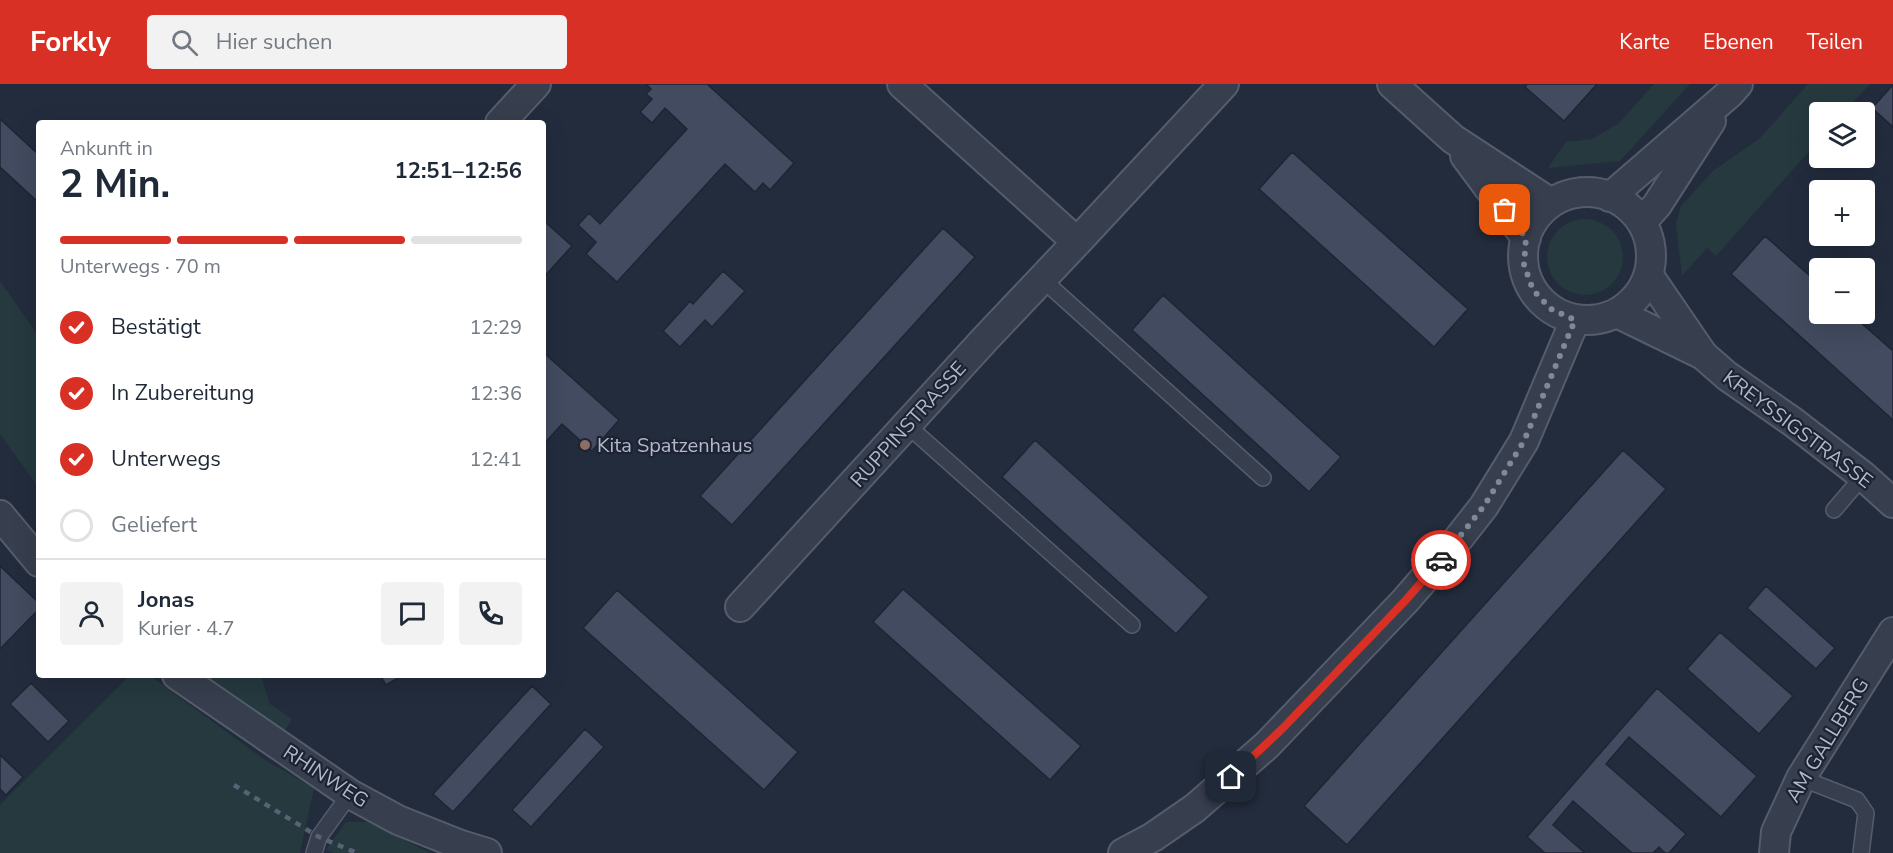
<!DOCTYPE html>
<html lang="de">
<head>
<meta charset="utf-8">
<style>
  :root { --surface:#fff; --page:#f2f2f3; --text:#1f2937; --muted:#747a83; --line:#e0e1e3; --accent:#d93025 }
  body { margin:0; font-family:"Nunito Sans",sans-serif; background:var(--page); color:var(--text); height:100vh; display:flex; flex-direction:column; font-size:22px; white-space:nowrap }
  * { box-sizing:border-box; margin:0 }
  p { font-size:20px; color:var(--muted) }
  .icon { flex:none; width:33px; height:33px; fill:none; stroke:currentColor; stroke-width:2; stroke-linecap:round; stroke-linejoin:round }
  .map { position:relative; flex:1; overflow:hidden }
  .details { position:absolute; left:36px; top:36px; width:510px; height:558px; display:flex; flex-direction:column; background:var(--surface); border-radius:6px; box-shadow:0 6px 24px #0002 }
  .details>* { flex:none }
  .buttons { position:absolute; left:1809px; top:18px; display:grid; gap:12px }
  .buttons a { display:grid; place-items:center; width:66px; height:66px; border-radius:6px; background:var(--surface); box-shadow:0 6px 24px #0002; font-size:30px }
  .pin { position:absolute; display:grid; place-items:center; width:51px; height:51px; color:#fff; margin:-26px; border-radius:12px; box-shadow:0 3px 9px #0006 }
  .courier { position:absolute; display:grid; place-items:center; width:60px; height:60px; margin:-30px; border:4px solid #d93025; border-radius:50%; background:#fff; color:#222; box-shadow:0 2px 8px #0007 }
  .overview em { font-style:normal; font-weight:700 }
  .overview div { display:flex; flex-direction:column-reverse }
  .overview { display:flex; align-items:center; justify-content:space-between; height:102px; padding:0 24px }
  h1 { font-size:39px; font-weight:700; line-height:45px }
  .bar { display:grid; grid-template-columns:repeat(4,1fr); gap:9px 6px; align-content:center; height:72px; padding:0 24px }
  .bar i { height:8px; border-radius:4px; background:var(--line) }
  .bar .on { background:var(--accent) }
  .bar p { grid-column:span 4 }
  .line { display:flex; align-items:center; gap:15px; padding:0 24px; border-top:2px solid var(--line) }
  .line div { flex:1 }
  .round { display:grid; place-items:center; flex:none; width:63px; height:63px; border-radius:6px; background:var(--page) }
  ol { padding:0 24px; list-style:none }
  li { display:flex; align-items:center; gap:18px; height:66px }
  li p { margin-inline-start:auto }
  li .icon { padding:6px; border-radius:50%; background:var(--accent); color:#fff; stroke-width:4 }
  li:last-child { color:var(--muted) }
  li i { width:33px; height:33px; border:3px solid var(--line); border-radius:50% }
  header { display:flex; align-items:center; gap:36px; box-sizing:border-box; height:84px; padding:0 30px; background:var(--accent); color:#fff }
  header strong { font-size:28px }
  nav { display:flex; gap:33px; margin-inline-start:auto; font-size:21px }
  .search { width:420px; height:54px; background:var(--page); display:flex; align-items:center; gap:15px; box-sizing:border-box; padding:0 21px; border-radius:6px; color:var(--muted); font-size:22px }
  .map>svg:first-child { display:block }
</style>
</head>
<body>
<header>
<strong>Forkly</strong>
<div class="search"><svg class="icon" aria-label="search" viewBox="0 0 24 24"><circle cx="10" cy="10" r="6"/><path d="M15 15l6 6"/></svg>Hier suchen</div>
<nav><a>Karte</a><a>Ebenen</a><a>Teilen</a></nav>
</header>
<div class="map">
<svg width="1893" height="769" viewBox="0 0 1893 769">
  <rect width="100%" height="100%" fill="#232c3d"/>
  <path fill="#25393e" d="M1654 0H1690L1620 77 1548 84 1566 58 1592 55 1618 40Z
    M1808 0H1870L1844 28H1820L1819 56 1716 172 1707 164 1682 192 1676 140 1681 122 1713 87 1760 54Z
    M1547 173a38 38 0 1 1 76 0a38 38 0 1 1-76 0Z
    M0 197 39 253V404L0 350Z
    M130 591H149L265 676 314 704 300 769H0V721Z
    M196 591H259L262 594 270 620 292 635 281 653Z
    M346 738H369L430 769H333L326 766Z"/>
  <path fill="#424b5f" stroke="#1e2534" stroke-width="1.5" d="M646 0H707L794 79 770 106 763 99 755 108 725 80 617 198 586 170 596 158 578 141 589 129 600 140 687 45 665 24 652 39 640 28 652 15 646 10 651 5Z
    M1527 0H1597L1564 37 1525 3Z
    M1893 1V43L1872 24Z
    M0 35 39 71V119L0 83Z
    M1292 68 1468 225 1434 263 1259 105Z
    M543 136 572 162 543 194Z
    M943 144 975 173 732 441 700 412Z
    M1765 152 1820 201V230H1851L1893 267V336L1731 190Z
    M723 187 745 207 712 243 705 236 680 263 663 247 690 217 693 220Z
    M1163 211 1341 373 1309 408 1132 246Z
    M543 268 619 336 592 367 562 340 543 361Z
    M1035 356 1209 513 1176 550 1002 393Z
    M1623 366 1666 405 1347 761 1304 722Z
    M0 482 39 519V525L0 565Z
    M1766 502 1835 564 1816 585 1747 524Z
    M903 505 1081 662 1050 696 873 538Z
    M617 506 798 668 764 706 583 544Z
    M1720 548 1793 612 1759 650 1687 585Z
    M380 591H397L398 594 386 601Z
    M31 599 69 637 48 658 10 620Z
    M532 602 551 620 453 728 433 710Z
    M1657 604 1757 692 1721 733 1629 653 1606 680 1686 750 1669 769H1665L1659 763 1653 769H1632L1573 717 1553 741 1585 769H1545L1527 753Z
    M585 645 604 663 531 743 512 726Z
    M0 671 23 693 6 711 0 705Z"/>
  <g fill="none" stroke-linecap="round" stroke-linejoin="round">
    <g stroke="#555c6b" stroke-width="18">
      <path id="service" d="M1042 195 1263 394
        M907 341 1132 541
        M1834 426 1863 392
        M1801 694 1857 716 1866 729 1861 769
        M314 769 319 753 350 710"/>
    </g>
    <g stroke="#555c6b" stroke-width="32">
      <path id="minor" d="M1392 0 1453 55 1551 119
        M500 39 536 0
        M1465 72 1526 154
        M1523 172a64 64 0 1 1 128 0a64 64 0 1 1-128 0Z
        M1610 113 1729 10 1738 0
        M1642 138 1657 121 1711 37
        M1077 158 1224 0
        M1649 192 1703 271 1727 292 1793 338 1863 392 1893 419
        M1617 229 1701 270
        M0 431 39 478
        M740 523 987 253 1077 158 902 0
        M177 591 350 710 398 736 461 761 487 769
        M1123 769 1153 753 1195 724 1267 661 1405 517 1455 459 1484 422 1524 357 1575 236
        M1774 769 1776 748 1801 694 1893 548"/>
    </g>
    <use href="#service" stroke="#373e4d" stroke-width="15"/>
    <use href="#minor" stroke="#373e4d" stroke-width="28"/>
    <path stroke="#596274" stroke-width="4.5" stroke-dasharray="6 6" stroke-linecap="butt" d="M234 701 319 753 357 769"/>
  </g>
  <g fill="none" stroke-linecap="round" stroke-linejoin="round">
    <path stroke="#818897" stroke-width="6" stroke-dasharray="0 10.8" d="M1441 476 1484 422 1524 357 1575 236 1551 225 1533 206 1524 181 1526 154 1505 126"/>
    <path stroke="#d93025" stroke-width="8" d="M1231 693 1282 645 1405 517 1441 476"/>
  </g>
  <circle fill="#8d6e63" stroke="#1c2332" stroke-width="2" cx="585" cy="361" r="6"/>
  <g text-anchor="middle" stroke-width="4.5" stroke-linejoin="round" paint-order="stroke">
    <g font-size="20" fill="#b3b9c8" stroke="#1c2332">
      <text transform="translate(908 340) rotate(-48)" y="7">RUPPINSTRASSE</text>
      <text transform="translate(1798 345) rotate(37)" y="7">KREYSSIGSTRASSE</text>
      <text transform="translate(1827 656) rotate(-59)" y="7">AM GALLBERG</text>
      <text transform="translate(326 692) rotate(33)" y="7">RHINWEG</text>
    </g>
    <g font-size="20" fill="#b3b9c8" stroke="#1c2332" text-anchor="start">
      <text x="597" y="368">Kita Spatzenhaus</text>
    </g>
  </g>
</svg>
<div class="buttons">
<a><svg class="icon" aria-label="layers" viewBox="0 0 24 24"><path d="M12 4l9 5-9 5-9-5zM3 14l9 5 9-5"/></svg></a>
<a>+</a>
<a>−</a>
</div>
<div class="pin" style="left:1505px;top:126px;background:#ea580c"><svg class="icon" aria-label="bag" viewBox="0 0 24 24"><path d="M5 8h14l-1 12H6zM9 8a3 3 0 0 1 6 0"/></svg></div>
<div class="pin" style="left:1231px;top:693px;background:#1f2937"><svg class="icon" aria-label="home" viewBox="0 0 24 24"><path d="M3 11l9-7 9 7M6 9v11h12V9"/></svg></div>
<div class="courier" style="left:1441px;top:476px"><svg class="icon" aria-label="car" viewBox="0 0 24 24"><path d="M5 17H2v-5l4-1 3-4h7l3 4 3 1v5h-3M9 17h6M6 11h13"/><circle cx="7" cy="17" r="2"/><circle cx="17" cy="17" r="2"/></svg></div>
<section class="details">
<div class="overview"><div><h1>2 Min.</h1><p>Ankunft in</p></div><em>12:51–12:56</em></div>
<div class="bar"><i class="on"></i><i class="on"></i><i class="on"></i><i></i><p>Unterwegs · 70 m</p></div>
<ol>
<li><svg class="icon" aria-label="check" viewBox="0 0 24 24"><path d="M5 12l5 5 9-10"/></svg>Bestätigt<p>12:29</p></li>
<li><svg class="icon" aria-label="check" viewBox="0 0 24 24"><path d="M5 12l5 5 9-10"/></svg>In Zubereitung<p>12:36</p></li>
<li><svg class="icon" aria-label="check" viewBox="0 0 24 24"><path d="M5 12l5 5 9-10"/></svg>Unterwegs<p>12:41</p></li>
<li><i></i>Geliefert</li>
</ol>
<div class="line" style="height:108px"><a class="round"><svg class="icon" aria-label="person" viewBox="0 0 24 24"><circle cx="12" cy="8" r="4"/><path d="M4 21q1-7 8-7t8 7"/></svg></a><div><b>Jonas</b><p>Kurier · 4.7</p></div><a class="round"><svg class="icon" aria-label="chat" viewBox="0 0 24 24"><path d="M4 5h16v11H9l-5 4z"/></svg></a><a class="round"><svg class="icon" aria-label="phone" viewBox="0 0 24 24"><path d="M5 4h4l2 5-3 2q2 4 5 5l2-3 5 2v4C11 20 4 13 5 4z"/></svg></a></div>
</section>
</div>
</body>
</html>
